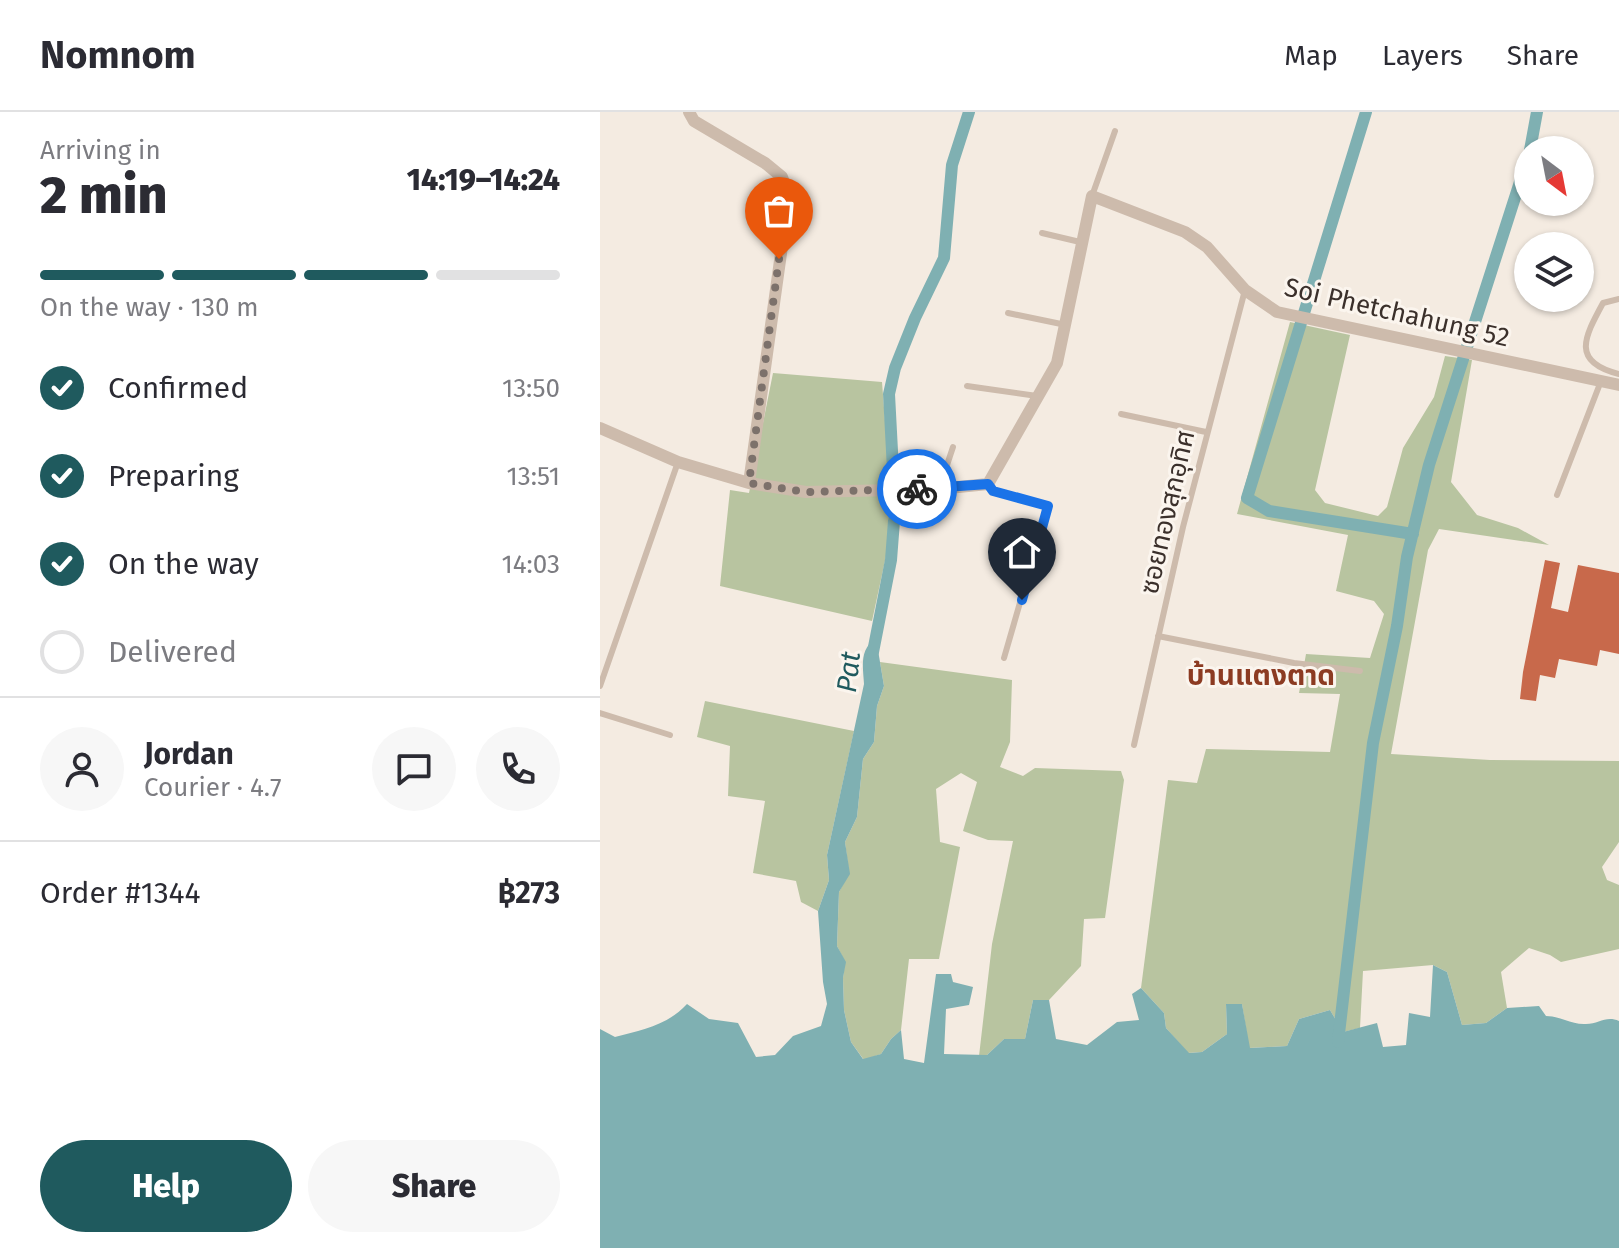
<!DOCTYPE html>
<html lang="en">
<head>
<meta charset="utf-8">
<style>
  :root { --surface:#fff; --page:#f7f7f7; --text:#2b2b33; --muted:#7c7c81; --line:#e1e1e2; --accent:#1f5a5e }
  body { margin:0; font-family:"Fira Sans","Noto Sans Thai",sans-serif; background:var(--page); color:var(--text); height:100vh; display:flex; flex-direction:column; font-size:30px; white-space:nowrap }
  * { box-sizing:border-box; margin:0 }
  p { font-size:26px; color:var(--muted) }
  .icon { flex:none; width:44px; height:44px; fill:none; stroke:currentColor; stroke-width:2; stroke-linecap:round; stroke-linejoin:round }
  .map { position:relative; flex:1; overflow:hidden }
  .details { display:flex; flex-direction:column; background:var(--surface); width:600px }
  .details>* { flex:none }
  .needle { width:52px; rotate:148deg }
  .fabs { position:absolute; left:914px; top:24px; display:grid; gap:16px }
  .fabs a { display:grid; place-items:center; width:80px; height:80px; border-radius:50%; background:var(--surface); box-shadow:0 2px 6px #0004; font-size:40px }
  .pin { position:absolute; display:grid; place-items:center; width:68px; height:68px; color:#fff; margin:-82px -34px; border-radius:50% 50% 50% 0; rotate:-45deg; box-shadow:0 0 8px #0007 }
  .pin .icon { rotate:45deg }
  .courier { position:absolute; display:grid; place-items:center; width:80px; height:80px; margin:-40px; border:6px solid #1a73e8; border-radius:50%; background:#fff; color:#222; box-shadow:0 2px 10px #0007 }
  .summary em { font-style:normal; font-weight:800 }
  .summary div { display:flex; flex-direction:column-reverse }
  .summary { display:flex; align-items:center; justify-content:space-between; height:136px; padding:0 40px }
  h1 { font-size:52px; font-weight:800; line-height:60px }
  .bar { display:grid; grid-template-columns:repeat(4,1fr); gap:12px 8px; align-content:center; height:96px; padding:0 40px }
  .bar i { height:10px; border-radius:6px; background:var(--line) }
  .bar .current { background:var(--accent) }
  .bar p { grid-column:span 4 }
  .line { display:flex; align-items:center; gap:20px; padding:0 40px; border-top:2px solid var(--line) }
  .line div { flex:1 }
  .round { display:grid; place-items:center; flex:none; width:84px; height:84px; border-radius:42px; background:var(--page) }
  ol { padding:0 40px; list-style:none }
  li { display:flex; align-items:center; gap:24px; height:88px }
  li p { margin-inline-start:auto }
  li .icon { padding:8px; border-radius:50%; background:var(--accent); color:#fff; stroke-width:4 }
  li:last-child { color:var(--muted) }
  li i { width:44px; height:44px; border:4px solid var(--line); border-radius:50% }
  .button { display:flex; gap:16px; margin-top:auto; padding:16px 40px }
  .button a { flex:1; height:92px; border-radius:48px; background:var(--accent); color:#fff; font-size:32px; font-weight:800; line-height:92px; text-align:center }
  .button a+a { background:var(--page); color:var(--text) }
  header { display:flex; align-items:center; gap:48px; box-sizing:border-box; height:112px; padding:0 40px; background:var(--surface); border-bottom:2px solid var(--line) }
  header strong { font-size:38px }
  nav { display:flex; gap:44px; margin-inline-start:auto; font-size:28px }
  main { display:flex; flex:1; min-height:0 }
  .map>svg:first-child { display:block }
</style>
</head>
<body>
<header>
<strong>Nomnom</strong>
<nav><a>Map</a><a>Layers</a><a>Share</a></nav>
</header>
<main>
<section class="details">
<div class="summary"><div><h1>2 min</h1><p>Arriving in</p></div><em>14:19–14:24</em></div>
<div class="bar"><i class="current"></i><i class="current"></i><i class="current"></i><i></i><p>On the way · 130 m</p></div>
<ol>
<li><svg class="icon" aria-label="check" viewBox="0 0 24 24"><path d="M5 12l5 5 9-10"/></svg>Confirmed<p>13:50</p></li>
<li><svg class="icon" aria-label="check" viewBox="0 0 24 24"><path d="M5 12l5 5 9-10"/></svg>Preparing<p>13:51</p></li>
<li><svg class="icon" aria-label="check" viewBox="0 0 24 24"><path d="M5 12l5 5 9-10"/></svg>On the way<p>14:03</p></li>
<li><i></i>Delivered</li>
</ol>
<div class="line" style="height:144px"><a class="round"><svg class="icon" aria-label="person" viewBox="0 0 24 24"><circle cx="12" cy="8" r="4"/><path d="M4 21q1-7 8-7t8 7"/></svg></a><div><b>Jordan</b><p>Courier · 4.7</p></div><a class="round"><svg class="icon" aria-label="chat" viewBox="0 0 24 24"><path d="M4 5h16v11H9l-5 4z"/></svg></a><a class="round"><svg class="icon" aria-label="phone" viewBox="0 0 24 24"><path d="M5 4h4l2 5-3 2q2 4 5 5l2-3 5 2v4C11 20 4 13 5 4z"/></svg></a></div>
<div class="line" style="height:104px"><div>Order #1344</div><b>฿273</b></div>
<div class="button"><a>Help</a><a>Share</a></div>
</section>
<div class="map">
<svg width="1019" height="1136" viewBox="0 0 1019 1136">
  <rect width="100%" height="100%" fill="#f4ebe1"/>
  <path fill="#b8c4a0" d="M690 210 750 223 715 378 725 391 778 404 787 395 803 336 834 285 845 244 872 248 851 370 877 403 918 416 949 433 839 417 828 438 791 642 890 648 1019 649V730L1002 755 1007 768 1019 773V837L961 850 950 843 929 836 901 860 907 896 886 911 862 913 847 860 833 853 763 859 760 916 743 920 730 898 699 907 687 934 649 936 642 892 626 893 627 922 602 940 588 941 566 916 564 901 541 876 568 668 597 671 606 637 730 640 740 582 699 581 706 542 770 546 784 502 774 489 736 479 748 423 637 402Z
    M173 261 282 270 288 347V435L272 509 120 474 130 378 149 381Z
    M280 550 412 568 410 630 400 655 423 664 435 656 521 659 524 668 505 806 484 807 481 854 449 888H433L425 927H404L387 943 379 944 392 832 413 729 388 728 363 719 377 670 361 661 336 677 340 730 360 735 339 847H309L301 918 291 927 281 942 264 948 251 930 244 898 243 866 245 850 237 834 239 780 249 761 245 730 257 705 263 647 274 630 277 594 284 574Z
    M105 589 254 619 227 743 229 768 218 799 201 790 196 769 153 761 165 689 128 684 130 634 97 625Z"/>
  <path fill="#7fb0b2" d="M276 526 284 574 277 594 274 630 263 647 257 705 245 730 250 762 239 780 237 834 246 850 243 866 244 898 251 930 263 947 281 942 291 927 301 918 304 947 324 951 336 862H351L353 870 373 875 369 893 346 897 344 942 387 943 404 927H425L433 888H449L456 927 487 933 517 910 539 908 532 882 541 876 564 901 566 916 589 941 602 940 627 922 626 892H642L650 936 687 934 699 907 730 898 743 920 777 911 783 935 806 933 809 901 830 905 833 853 847 860 862 913 886 911 907 896 939 894 946 904C960 904 972 913 986 912 999 912 1006 903 1019 909V1136H0V917L15 925C42 918 68 913 87 892L109 907 138 911 156 945 175 943 193 924 221 914 227 892 223 870 218 799 229 768 227 743 264 572C263 554 259 538 276 526Z"/>
  <g fill="none" stroke-linecap="round" stroke-linejoin="round">
    <path stroke="#7fb0b2" stroke-width="12" d="M766 0 647 386 669 399 813 422
      M930 38 937 0
      M273 540 291 448 295 396 289 282 295 256 315 206 344 146 352 53 369 0
      M738 930 773 631 797 514 807 445 829 353 928 45"/>
  </g>
  <path fill="#c8694b" d="M945 448 960 451 951 496 968 500 978 453 1019 461V542L1000 538 997 554 959 547 955 566 940 563 936 589 920 587 923 560Z"/>
  <g fill="none" stroke-linecap="round" stroke-linejoin="round">
    <path stroke="#cdbbac" stroke-width="6" d="M492 84 515 19
      M442 121 480 130
      M1019 187 1003 191C984 226 971 250 1019 262
      M408 201 466 213
      M367 274 437 284
      M521 302 606 320
      M388 372 393 379 448 394 404 546
      M339 377 353 335
      M957 383 1001 269
      M558 524 694 551 760 559
      M0 574 78 350
      M0 601 70 623
      M534 633 583 415 645 178"/>
    <path stroke="#cdbbac" stroke-width="12" d="M89 0 94 9 165 51 182 65 189 84 149 371
      M0 316 78 350 149 371 206 380 339 377 388 372 457 251 492 84 585 120 607 135 645 178 677 200 1019 273"/>
  </g>
  <g fill="none" stroke-linecap="round" stroke-linejoin="round">
    <path stroke="#7c716b" stroke-width="8" stroke-dasharray="0 14.4" d="M179 147 149 371 206 380 317 377"/>
    <path stroke="#1a73e8" stroke-width="10" d="M317 377 388 372 393 379 448 394 422 488"/>
  </g>
  <g text-anchor="middle" stroke-width="6" stroke-linejoin="round" paint-order="stroke">
    <g font-size="26" fill="#3b302b" stroke="#fbf5ee">
      <text transform="translate(797 200) rotate(13)" y="9">Soi Phetchahung 52</text>
      <text transform="translate(567 400) rotate(-77)" y="9">ซอยทองสุกอุทิศ</text>
    </g>
    <g font-size="28" font-style="italic" fill="#1f5a5e" stroke="#fbf5ee">
      <text transform="translate(248 560) rotate(-84)" y="10">Pat</text>
    </g>
    <g font-size="28" font-weight="bold" fill="#8c3b22" stroke="#fbf5ee">
      <text x="661" y="573">บ้านแตงตาด</text>
    </g>
  </g>
</svg>
<div class="fabs">
<a><svg class="needle" viewBox="-14 -14 28 28"><path d="M0-13l5 13h-10z" fill="#e53935"/><path d="M0 13l5-13h-10z" fill="#7c7c81"/></svg></a>
<a><svg class="icon" aria-label="layers" viewBox="0 0 24 24"><path d="M12 4l9 5-9 5-9-5zM3 14l9 5 9-5"/></svg></a>
</div>
<div class="pin" style="left:179px;top:147px;background:#ea580c"><svg class="icon" aria-label="bag" viewBox="0 0 24 24"><path d="M5 8h14l-1 12H6zM9 8a3 3 0 0 1 6 0"/></svg></div>
<div class="pin" style="left:422px;top:488px;background:#1f2937"><svg class="icon" aria-label="home" viewBox="0 0 24 24"><path d="M3 11l9-7 9 7M6 9v11h12V9"/></svg></div>
<div class="courier" style="left:317px;top:377px"><svg class="icon" aria-label="bike" viewBox="0 0 24 24"><circle cx="6" cy="16" r="4"/><circle cx="18" cy="16" r="4"/><path d="M6 16l4-8h5l3 8M10 8l3 8H6M13 5h3"/></svg></div>
</div>
</main>
</body>
</html>
